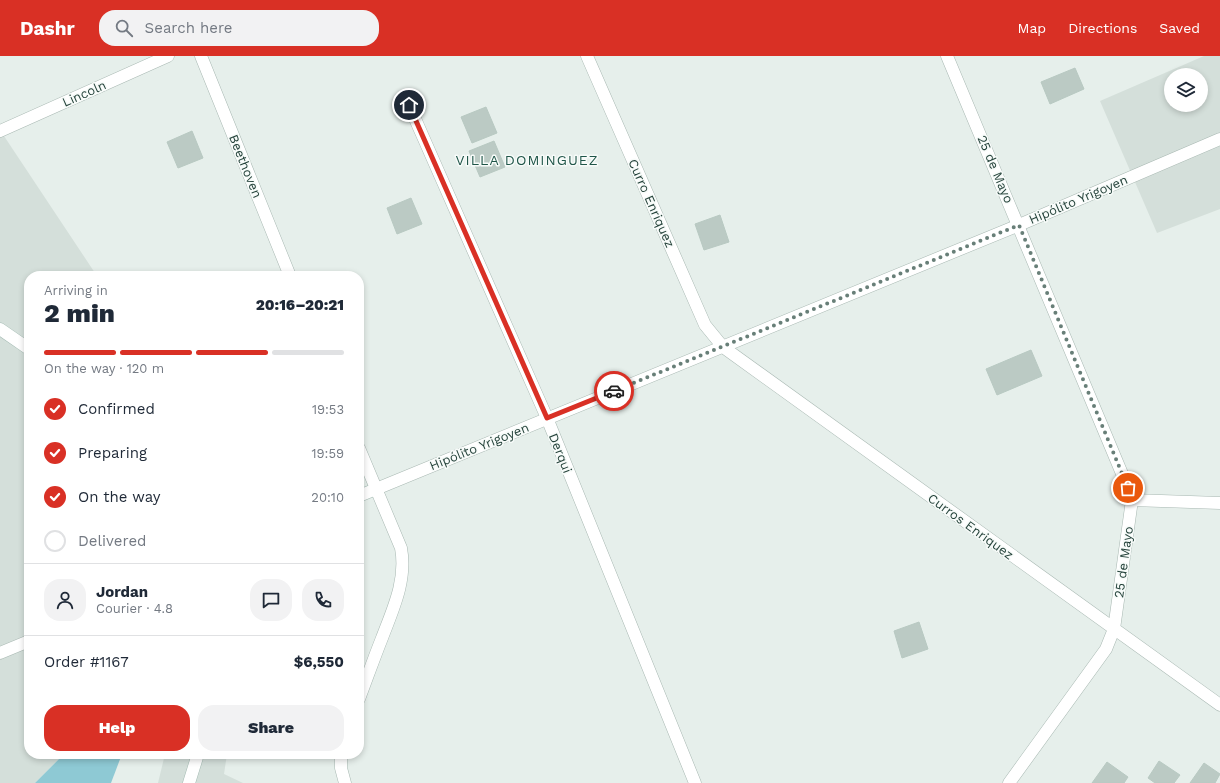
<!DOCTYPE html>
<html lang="en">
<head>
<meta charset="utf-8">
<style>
  :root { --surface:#fff; --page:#f2f2f3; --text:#1f2937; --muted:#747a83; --line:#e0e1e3; --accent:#d93025 }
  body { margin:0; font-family:"Work Sans",sans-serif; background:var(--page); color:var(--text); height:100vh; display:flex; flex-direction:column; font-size:15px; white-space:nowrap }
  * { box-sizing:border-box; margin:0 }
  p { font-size:13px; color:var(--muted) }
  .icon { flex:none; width:22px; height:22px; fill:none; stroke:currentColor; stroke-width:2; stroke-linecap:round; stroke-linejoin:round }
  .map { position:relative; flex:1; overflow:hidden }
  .side { position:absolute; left:24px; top:215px; width:340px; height:488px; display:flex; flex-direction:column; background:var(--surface); border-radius:16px; box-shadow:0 2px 6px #0003 }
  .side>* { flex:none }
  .tools { position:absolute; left:1164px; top:12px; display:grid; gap:8px }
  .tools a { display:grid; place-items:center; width:44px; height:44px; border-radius:50%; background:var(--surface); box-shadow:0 2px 6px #0003; font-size:20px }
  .pin { position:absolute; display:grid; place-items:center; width:34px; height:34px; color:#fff; margin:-17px; border:2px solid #fff; border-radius:50%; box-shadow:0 1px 4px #0007 }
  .courier { position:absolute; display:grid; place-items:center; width:40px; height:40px; margin:-20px; border:3px solid #d93025; border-radius:50%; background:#fff; color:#222; box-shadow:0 1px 5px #0007 }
  .overview em { font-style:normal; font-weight:800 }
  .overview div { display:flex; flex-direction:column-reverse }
  .overview { display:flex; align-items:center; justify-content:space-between; height:68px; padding:0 20px }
  h1 { font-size:26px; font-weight:800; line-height:30px }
  .bar { display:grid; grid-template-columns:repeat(4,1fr); gap:6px 4px; align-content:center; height:48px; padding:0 20px }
  .bar i { height:5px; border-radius:3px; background:var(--line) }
  .bar .selected { background:var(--accent) }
  .bar p { grid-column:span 4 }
  .line { display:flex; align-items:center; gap:10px; padding:0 20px; border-top:1px solid var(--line) }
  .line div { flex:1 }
  .round { display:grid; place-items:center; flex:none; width:42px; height:42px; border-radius:16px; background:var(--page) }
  ol { padding:0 20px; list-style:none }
  li { display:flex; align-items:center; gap:12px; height:44px }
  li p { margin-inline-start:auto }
  li .icon { padding:4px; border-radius:50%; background:var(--accent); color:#fff; stroke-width:4 }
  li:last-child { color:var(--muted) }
  li i { width:22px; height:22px; border:2px solid var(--line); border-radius:50% }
  .button { display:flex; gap:8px; margin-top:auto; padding:8px 20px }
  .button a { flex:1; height:46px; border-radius:16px; background:var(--accent); color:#fff; font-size:16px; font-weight:800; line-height:46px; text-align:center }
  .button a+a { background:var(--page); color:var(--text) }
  header { display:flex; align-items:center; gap:24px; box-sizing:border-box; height:56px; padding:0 20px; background:var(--accent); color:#fff }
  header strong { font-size:19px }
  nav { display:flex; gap:22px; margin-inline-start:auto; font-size:14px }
  .search { width:280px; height:36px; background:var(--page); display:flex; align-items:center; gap:10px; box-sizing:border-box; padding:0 14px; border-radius:16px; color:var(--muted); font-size:15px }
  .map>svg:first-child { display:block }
</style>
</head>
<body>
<header>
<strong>Dashr</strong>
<div class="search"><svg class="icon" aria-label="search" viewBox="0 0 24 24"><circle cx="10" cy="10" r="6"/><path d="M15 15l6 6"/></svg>Search here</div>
<nav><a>Map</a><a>Directions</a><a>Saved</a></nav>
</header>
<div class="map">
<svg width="1220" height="727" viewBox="0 0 1220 727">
  <rect width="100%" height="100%" fill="#e6efeb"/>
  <path fill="#d4dfda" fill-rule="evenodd" d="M1204 0H1220V153L1157 177 1100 45ZM1171 19H1201V49H1171Z
    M0 74 97 220H29V698H64L35 727H0Z
    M165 698H227L224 718 243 727H158Z"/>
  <path fill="#8ec9d4" d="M64 698H122L111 727H35Z"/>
  <path fill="#bbcac4" stroke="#b8c9c2" d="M1075 12 1084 33 1050 48 1041 26Z
    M486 51 497 77 472 87 461 61Z
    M192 75 203 102 178 112 167 86Z
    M494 85 505 111 480 121 469 95Z
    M411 142 422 168 397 178 387 152Z
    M720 159 729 186 704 194 695 168Z
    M1031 294 1042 320 997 339 986 313Z
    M919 566 928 593 902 602 894 575Z
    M1159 705 1180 719 1174 727H1155L1148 722Z
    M1107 706 1128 721 1124 727H1092Z
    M1204 707 1220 718 1215 727H1190Z"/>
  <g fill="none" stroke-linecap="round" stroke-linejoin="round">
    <g stroke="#a8b8b2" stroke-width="13">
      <path id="minor" d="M201 0 290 220
        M587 0 705 269 723 291 1220 649
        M947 0 1128 432 1132 444 1114 573 1106 593 1009 727
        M409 49 547 362 695 727
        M0 75 168 0
        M359 392 401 492C407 524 393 553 382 582 374 602 367 622 359 643
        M1132 444 1220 447
        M0 597 29 585
        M341 698V712L345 727"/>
    </g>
    <g stroke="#a8b8b2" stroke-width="13">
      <path id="tertiary" d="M376 433 1019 169 1220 83"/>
    </g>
    <g stroke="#a4bbb3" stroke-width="13">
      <path id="secondary" d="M0 273 29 293
        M359 440 376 433
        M189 727 198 698"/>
    </g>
    <use href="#minor" stroke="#fff" stroke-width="12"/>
    <use href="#tertiary" stroke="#fff" stroke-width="12"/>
    <use href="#secondary" stroke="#fff" stroke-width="12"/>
  </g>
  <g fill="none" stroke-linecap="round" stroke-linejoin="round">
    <path stroke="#687f78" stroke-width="4" stroke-dasharray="0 7.2" d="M614 335 1019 169 1128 432"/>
    <path stroke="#d93025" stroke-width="5" d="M409 49 547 362 614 335"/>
  </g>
  <g text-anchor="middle" stroke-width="3" stroke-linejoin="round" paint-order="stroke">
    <g font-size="13" fill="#24423a" stroke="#f7fbf9">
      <text transform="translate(84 37) rotate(-24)" y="5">Lincoln</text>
      <text transform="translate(246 110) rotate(68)" y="5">Beethoven</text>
      <text transform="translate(996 113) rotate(67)" y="5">25 de Mayo</text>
      <text transform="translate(1078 143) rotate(-23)" y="5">Hipólito Yrigoyen</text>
      <text transform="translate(652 147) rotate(66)" y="5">Curro Enriquez</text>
      <text transform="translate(479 390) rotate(-22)" y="5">Hipólito Yrigoyen</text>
      <text transform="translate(561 397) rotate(68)" y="5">Derqui</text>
      <text transform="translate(971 470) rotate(36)" y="5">Curros Enriquez</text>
      <text transform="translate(1123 506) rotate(-82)" y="5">25 de Mayo</text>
    </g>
    <g font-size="14" letter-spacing="1" fill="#1f5548" stroke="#f7fbf9">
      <text x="527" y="109">VILLA DOMINGUEZ</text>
    </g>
  </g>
</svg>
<div class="tools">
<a><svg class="icon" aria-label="layers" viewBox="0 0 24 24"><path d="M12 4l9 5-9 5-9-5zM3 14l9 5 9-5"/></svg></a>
</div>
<div class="pin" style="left:1128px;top:432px;background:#ea580c"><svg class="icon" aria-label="bag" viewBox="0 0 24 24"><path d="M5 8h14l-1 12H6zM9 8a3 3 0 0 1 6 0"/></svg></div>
<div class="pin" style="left:409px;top:49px;background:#1f2937"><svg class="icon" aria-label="home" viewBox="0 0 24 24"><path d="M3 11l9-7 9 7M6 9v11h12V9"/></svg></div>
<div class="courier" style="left:614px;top:335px"><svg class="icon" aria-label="car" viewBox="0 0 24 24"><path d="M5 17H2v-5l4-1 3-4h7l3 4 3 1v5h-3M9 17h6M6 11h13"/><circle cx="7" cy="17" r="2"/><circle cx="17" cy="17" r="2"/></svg></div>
<section class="side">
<div class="overview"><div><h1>2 min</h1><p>Arriving in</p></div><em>20:16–20:21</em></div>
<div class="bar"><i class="selected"></i><i class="selected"></i><i class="selected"></i><i></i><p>On the way · 120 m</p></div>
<ol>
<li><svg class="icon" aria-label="check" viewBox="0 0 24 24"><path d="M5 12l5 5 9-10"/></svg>Confirmed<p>19:53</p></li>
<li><svg class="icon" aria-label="check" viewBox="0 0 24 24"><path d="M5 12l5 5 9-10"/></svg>Preparing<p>19:59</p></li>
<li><svg class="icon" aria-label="check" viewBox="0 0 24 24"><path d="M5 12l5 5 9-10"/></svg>On the way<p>20:10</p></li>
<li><i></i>Delivered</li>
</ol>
<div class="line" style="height:72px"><a class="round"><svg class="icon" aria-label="person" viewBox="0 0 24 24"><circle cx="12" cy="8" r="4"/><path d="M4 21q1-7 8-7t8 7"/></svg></a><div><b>Jordan</b><p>Courier · 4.8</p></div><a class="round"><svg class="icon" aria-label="chat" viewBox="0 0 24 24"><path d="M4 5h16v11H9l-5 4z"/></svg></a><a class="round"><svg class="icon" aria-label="phone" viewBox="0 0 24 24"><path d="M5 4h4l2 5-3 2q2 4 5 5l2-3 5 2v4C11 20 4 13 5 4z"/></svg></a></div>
<div class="line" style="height:52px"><div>Order #1167</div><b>$6,550</b></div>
<div class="button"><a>Help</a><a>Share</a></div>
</section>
</div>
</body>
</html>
